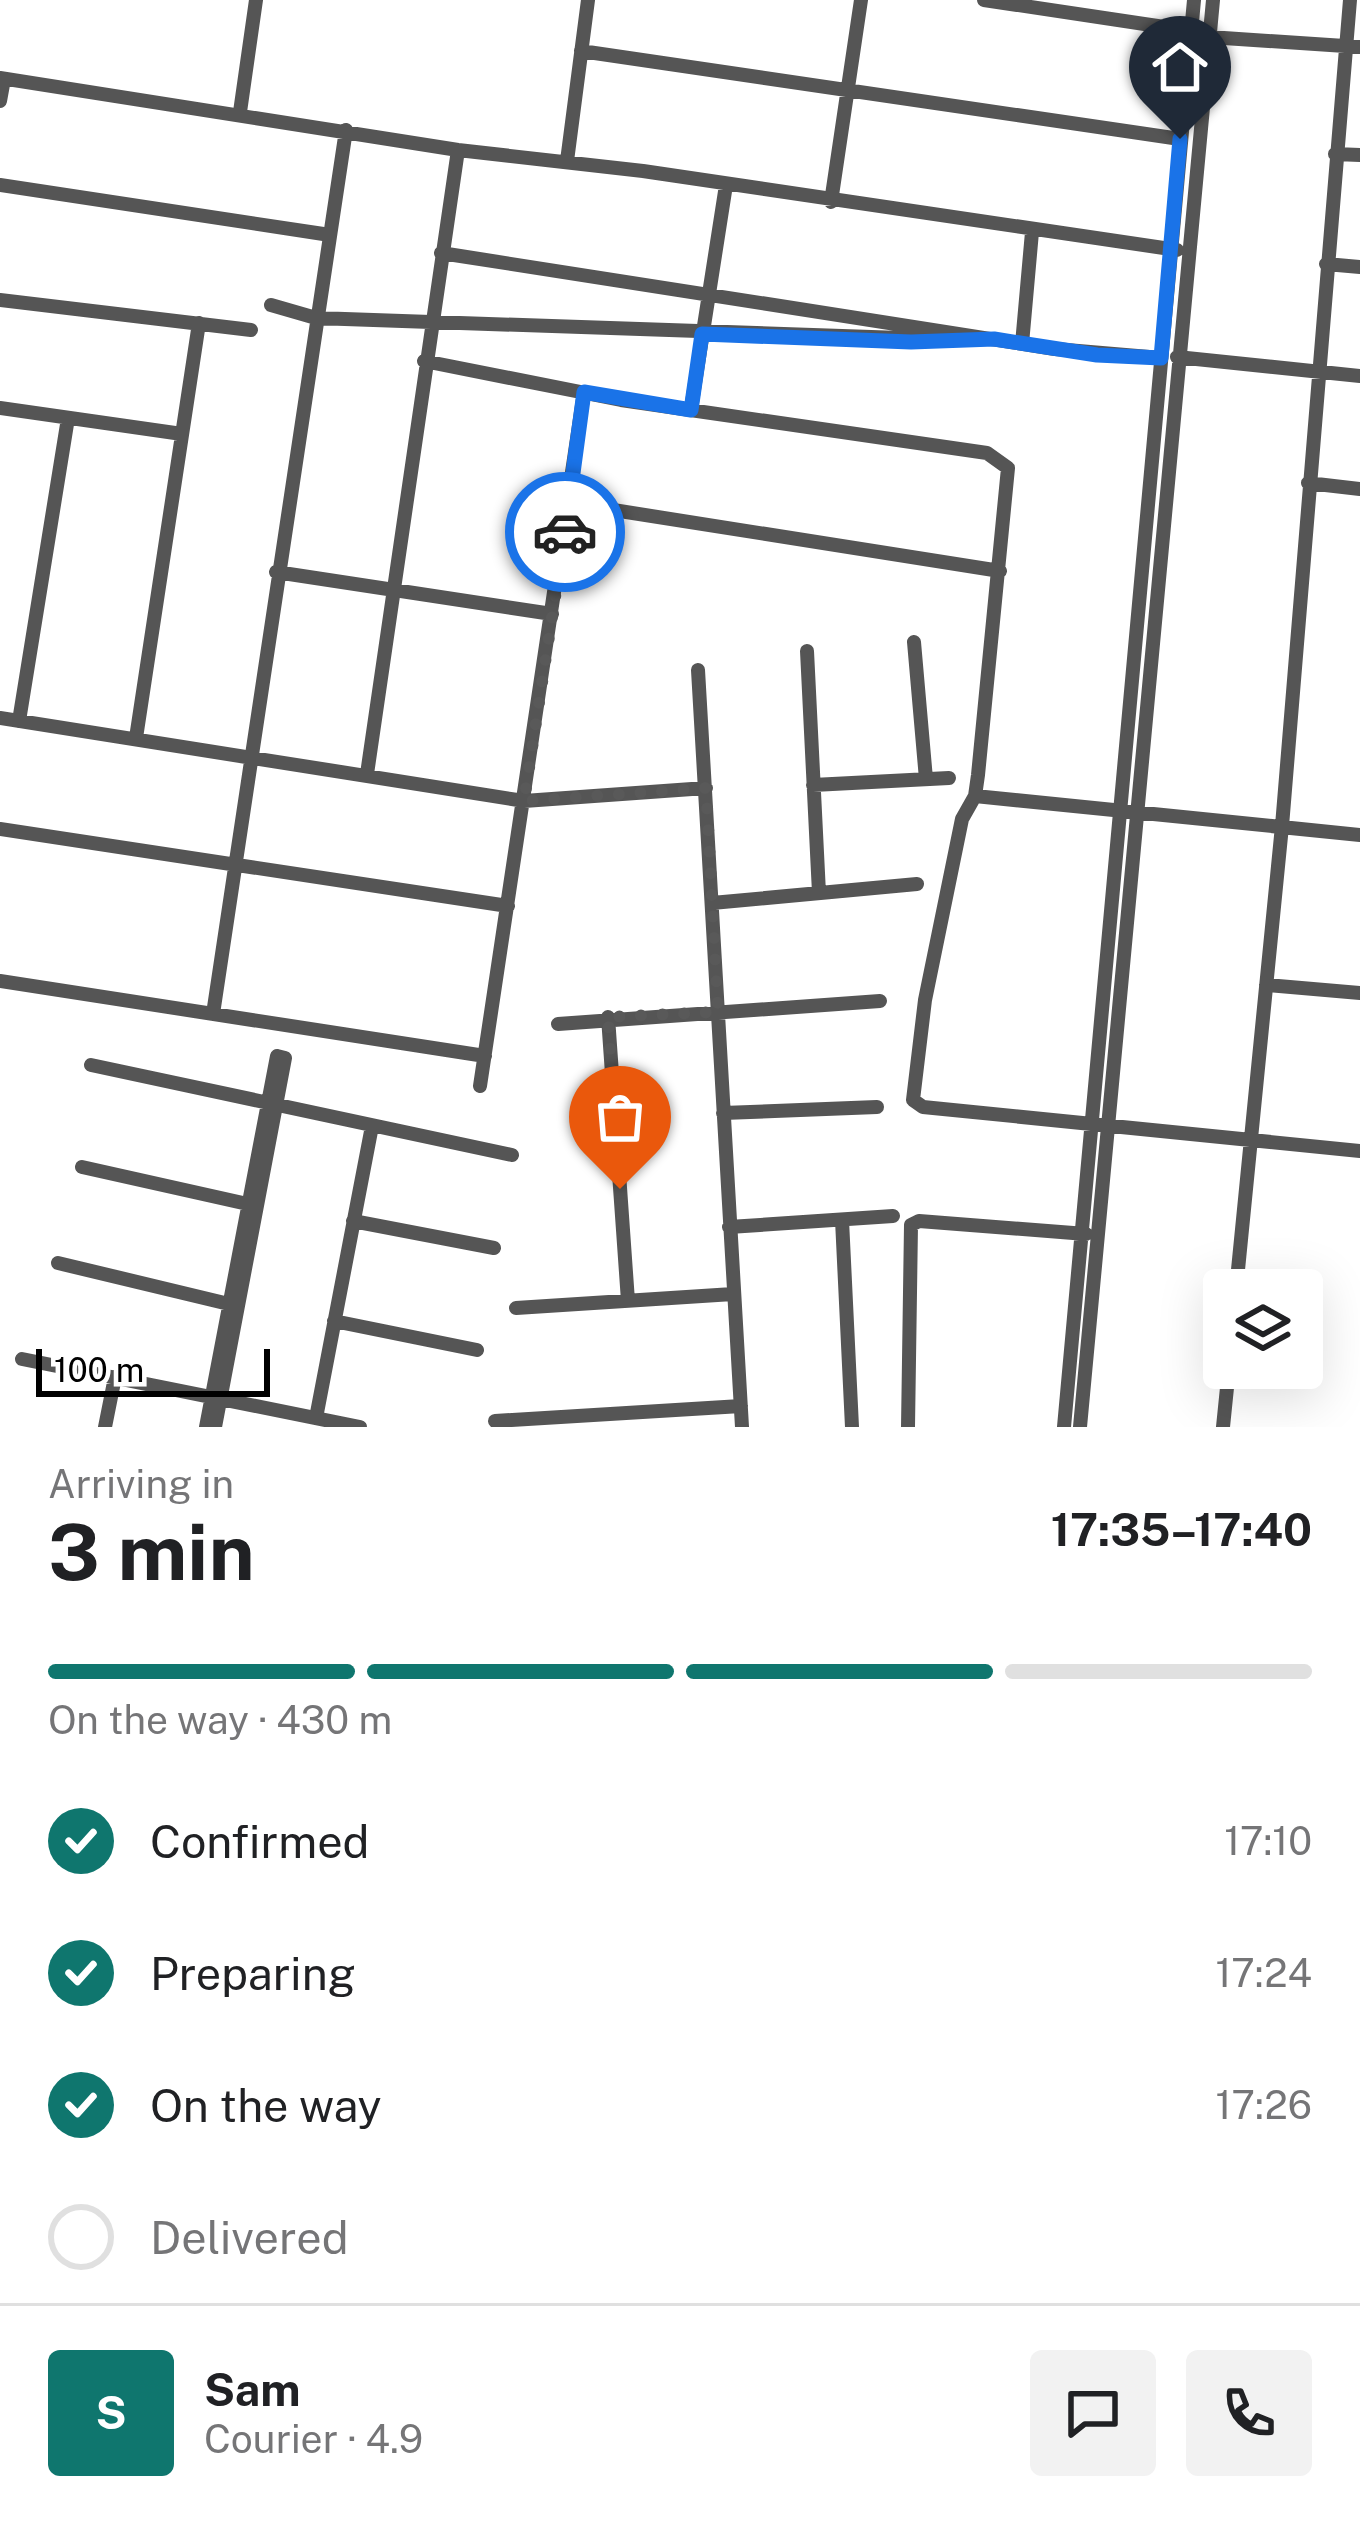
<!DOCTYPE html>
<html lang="en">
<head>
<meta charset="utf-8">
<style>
  :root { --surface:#fff; --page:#f2f2f2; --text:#202124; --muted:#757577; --line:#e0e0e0; --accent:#0f766e }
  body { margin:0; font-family:"Public Sans",sans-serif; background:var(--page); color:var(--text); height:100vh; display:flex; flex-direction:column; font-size:45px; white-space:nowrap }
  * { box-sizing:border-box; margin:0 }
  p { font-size:39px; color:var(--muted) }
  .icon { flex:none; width:66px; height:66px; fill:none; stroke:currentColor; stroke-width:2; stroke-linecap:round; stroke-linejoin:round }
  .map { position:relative; height:1427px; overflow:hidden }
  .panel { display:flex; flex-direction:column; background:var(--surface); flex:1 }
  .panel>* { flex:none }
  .buttons { position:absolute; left:1203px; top:1269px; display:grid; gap:24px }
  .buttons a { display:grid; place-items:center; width:120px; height:120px; border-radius:12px; background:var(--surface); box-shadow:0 12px 48px #0002; font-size:60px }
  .scale { position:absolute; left:36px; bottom:30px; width:234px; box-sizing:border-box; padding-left:12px; border:6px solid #000; border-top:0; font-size:33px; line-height:42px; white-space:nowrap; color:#000; -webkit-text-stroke:9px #fff; paint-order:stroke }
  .pin { position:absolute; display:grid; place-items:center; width:102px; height:102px; color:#fff; margin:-123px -51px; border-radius:50% 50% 50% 0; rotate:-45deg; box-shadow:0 0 12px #0007 }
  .pin .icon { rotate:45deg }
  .courier { position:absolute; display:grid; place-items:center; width:120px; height:120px; margin:-60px; border:9px solid #1a73e8; border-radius:50%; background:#fff; color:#222; box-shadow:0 3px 15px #0007 }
  .summary em { font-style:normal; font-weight:700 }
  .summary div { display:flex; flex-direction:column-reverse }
  .summary { display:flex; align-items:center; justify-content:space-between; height:204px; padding:0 48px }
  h1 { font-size:78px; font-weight:700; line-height:90px }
  .bar { display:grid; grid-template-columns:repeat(4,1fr); gap:18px 12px; align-content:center; height:144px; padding:0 48px }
  .bar i { height:15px; border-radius:9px; background:var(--line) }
  .bar .on { background:var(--accent) }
  .bar p { grid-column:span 4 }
  .line { display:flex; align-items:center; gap:30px; padding:0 48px; border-top:3px solid var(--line) }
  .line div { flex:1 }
  .round { display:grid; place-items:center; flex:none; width:126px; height:126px; border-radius:12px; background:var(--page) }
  ol { padding:0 48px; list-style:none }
  li { display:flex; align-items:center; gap:36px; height:132px }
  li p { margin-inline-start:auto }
  li .icon { padding:12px; border-radius:50%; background:var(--accent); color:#fff; stroke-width:4 }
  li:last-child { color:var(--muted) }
  li i { width:66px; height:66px; border:6px solid var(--line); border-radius:50% }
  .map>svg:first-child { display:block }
</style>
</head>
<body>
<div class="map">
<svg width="1360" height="1427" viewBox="0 0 1360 1427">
  <rect width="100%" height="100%" fill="#fff"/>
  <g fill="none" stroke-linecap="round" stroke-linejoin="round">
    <path stroke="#555" stroke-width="14" d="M984 0 1191 31
      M1209 37 1360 47
      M581 51 1180 139
      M0 78 458 150 643 171 1177 250
      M0 101 4 79
      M240 112 256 0
      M1335 154 1360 155
      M567 161 588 0
      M0 185 330 235
      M831 202 861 0
      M441 253 1055 349 1161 358
      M1326 264 1360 267
      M0 300 251 330
      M271 305 316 318 959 340
      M1022 344 1032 232
      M1177 357 1360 376
      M424 361 621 400 987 453 1008 468 978 775 975 796 962 819 925 1000 913 1100 923 1107 1360 1151
      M0 408 182 434
      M691 409 726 185
      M1308 483 1360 489
      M569 503 1000 571
      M276 572 552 614
      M914 642 926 779
      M807 651 819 893
      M698 670 742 1427
      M0 718 524 801 706 788
      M19 721 68 418
      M136 738 199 323
      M367 774 458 150
      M813 785 949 778
      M975 796 1360 835
      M0 829 508 906
      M712 903 917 884
      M0 981 485 1056
      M1266 985 1360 993
      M213 1014 346 130
      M608 1017 628 1301
      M558 1024 880 1001
      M91 1065 512 1155
      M480 1086 584 392
      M723 1113 877 1107
      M82 1167 252 1205
      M842 1220 852 1427
      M353 1221 494 1248
      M729 1227 893 1216
      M58 1263 233 1305
      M1236 1290 1282 826 1350 0
      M516 1308 733 1294
      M334 1321 477 1350
      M22 1359 360 1427
      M316 1418 372 1126
      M495 1421 741 1406
      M105 1427 115 1377
      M206 1427 277 1056 285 1058 215 1427
      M908 1427 911 1225 919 1221 1086 1234
      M1064 1427 1194 0
      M1080 1427 1213 0
      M1223 1427 1229 1368"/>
  </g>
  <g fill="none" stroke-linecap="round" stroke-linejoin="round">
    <path stroke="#595959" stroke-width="12" stroke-dasharray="0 21.6" d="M565 532 524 801 706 788 718 1012 608 1017 620 1189"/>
    <path stroke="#1a73e8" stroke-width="15" d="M565 532 584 392 691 410 702 334 911 342 994 339 1097 355 1161 358 1180 139"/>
  </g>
</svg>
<div class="buttons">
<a><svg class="icon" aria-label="layers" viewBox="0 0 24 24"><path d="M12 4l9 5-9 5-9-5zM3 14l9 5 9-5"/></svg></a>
</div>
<div class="scale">100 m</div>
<div class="pin" style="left:620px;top:1189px;background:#ea580c"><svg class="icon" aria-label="bag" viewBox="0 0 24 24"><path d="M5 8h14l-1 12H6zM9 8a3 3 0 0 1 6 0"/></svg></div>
<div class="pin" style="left:1180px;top:139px;background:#1f2937"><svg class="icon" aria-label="home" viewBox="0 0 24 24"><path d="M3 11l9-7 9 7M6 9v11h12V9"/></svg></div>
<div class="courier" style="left:565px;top:532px"><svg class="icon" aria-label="car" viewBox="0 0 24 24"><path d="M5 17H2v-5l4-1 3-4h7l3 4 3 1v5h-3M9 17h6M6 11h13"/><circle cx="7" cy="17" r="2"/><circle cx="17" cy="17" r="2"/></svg></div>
</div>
<section class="panel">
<div class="summary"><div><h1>3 min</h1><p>Arriving in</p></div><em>17:35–17:40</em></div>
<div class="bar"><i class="on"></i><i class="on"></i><i class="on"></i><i></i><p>On the way · 430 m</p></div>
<ol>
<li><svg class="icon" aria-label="check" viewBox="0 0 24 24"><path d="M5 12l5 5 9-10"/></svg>Confirmed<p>17:10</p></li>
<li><svg class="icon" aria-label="check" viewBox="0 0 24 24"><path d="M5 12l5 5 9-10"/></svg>Preparing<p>17:24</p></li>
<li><svg class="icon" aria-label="check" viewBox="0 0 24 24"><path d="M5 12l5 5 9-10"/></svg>On the way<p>17:26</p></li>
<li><i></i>Delivered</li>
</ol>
<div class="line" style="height:216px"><b class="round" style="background:var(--accent);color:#fff">S</b><div><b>Sam</b><p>Courier · 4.9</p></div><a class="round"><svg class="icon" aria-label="chat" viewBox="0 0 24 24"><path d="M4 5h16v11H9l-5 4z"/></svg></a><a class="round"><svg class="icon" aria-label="phone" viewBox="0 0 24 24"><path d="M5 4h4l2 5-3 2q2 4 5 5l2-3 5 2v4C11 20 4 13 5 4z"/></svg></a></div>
</section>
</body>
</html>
